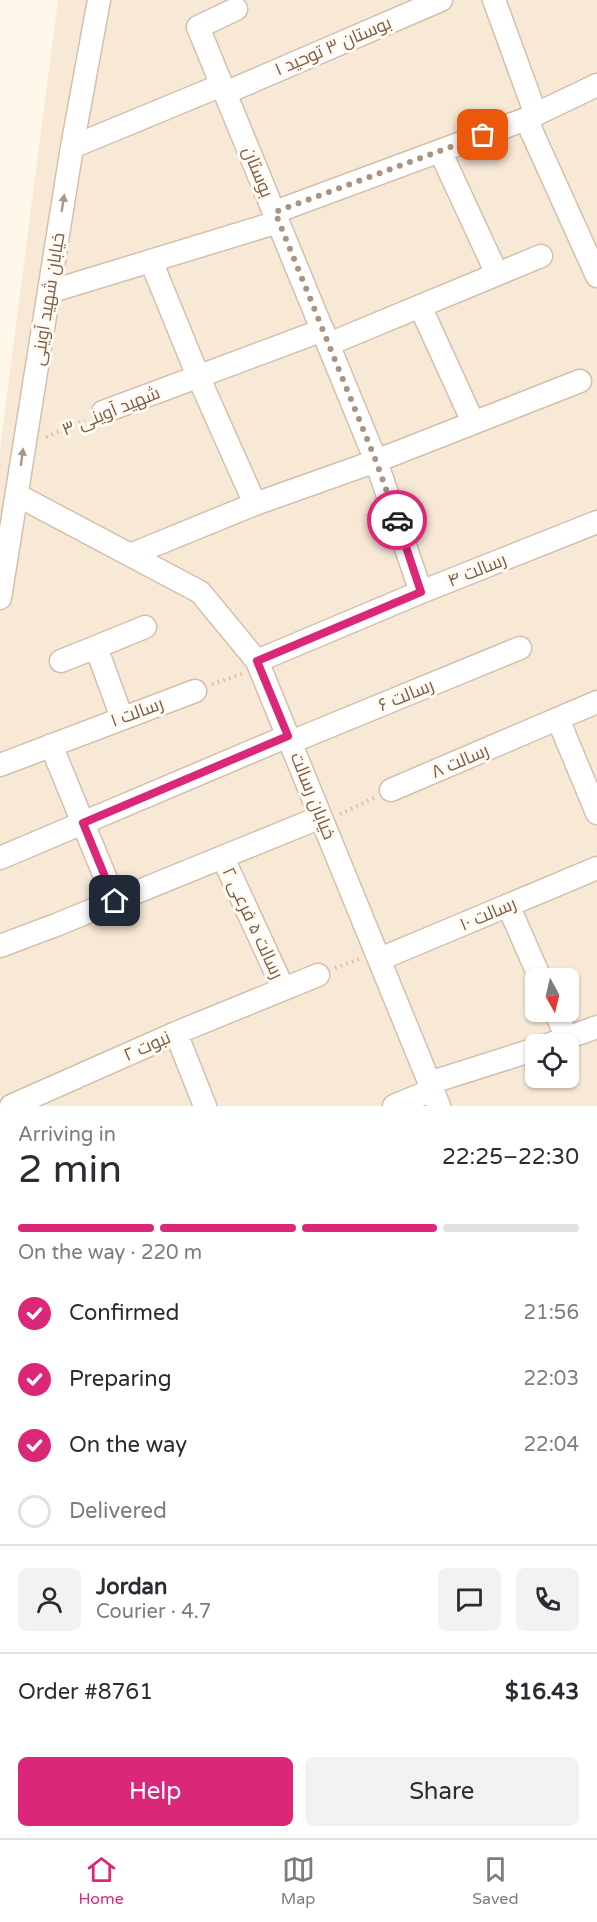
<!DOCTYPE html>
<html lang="en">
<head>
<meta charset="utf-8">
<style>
  :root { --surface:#fff; --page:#f2f2f3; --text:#2b2b33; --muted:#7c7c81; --line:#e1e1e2; --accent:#db2777 }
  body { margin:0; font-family:"Varela Round",Cairo,sans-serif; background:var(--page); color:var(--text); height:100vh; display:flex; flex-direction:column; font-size:22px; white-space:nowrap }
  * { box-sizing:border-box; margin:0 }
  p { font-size:20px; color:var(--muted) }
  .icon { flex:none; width:33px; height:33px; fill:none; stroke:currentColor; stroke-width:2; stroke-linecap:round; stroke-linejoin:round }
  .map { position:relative; height:1106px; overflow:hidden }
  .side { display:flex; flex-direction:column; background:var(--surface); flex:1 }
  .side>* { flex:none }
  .needle { width:39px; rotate:172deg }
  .controls { position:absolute; left:525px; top:968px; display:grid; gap:12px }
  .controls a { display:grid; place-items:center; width:54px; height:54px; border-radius:9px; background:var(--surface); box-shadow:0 2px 4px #0004; font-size:30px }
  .pin { position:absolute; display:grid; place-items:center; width:51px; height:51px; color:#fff; margin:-26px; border-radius:12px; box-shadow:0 3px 9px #0006 }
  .courier { position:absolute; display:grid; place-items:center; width:60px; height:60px; margin:-30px; border:4px solid #db2777; border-radius:50%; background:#fff; color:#222; box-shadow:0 2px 8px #0007 }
  .headline em { font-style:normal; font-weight:600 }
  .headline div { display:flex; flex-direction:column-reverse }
  .headline { display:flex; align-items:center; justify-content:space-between; height:102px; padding:0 18px }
  h1 { font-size:39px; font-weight:600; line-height:45px }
  .bar { display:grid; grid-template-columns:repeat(4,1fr); gap:9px 6px; align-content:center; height:72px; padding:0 18px }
  .bar i { height:8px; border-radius:4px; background:var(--line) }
  .bar .on { background:var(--accent) }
  .bar p { grid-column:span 4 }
  .line { display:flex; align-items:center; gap:15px; padding:0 18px; border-top:2px solid var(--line) }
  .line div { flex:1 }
  .round { display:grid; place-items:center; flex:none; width:63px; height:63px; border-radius:9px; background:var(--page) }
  ol { padding:0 18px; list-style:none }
  li { display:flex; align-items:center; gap:18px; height:66px }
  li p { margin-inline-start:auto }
  li .icon { padding:6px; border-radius:50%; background:var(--accent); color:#fff; stroke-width:4 }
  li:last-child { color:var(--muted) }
  li i { width:33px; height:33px; border:3px solid var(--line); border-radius:50% }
  .primary-button { display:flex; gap:12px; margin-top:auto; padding:12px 18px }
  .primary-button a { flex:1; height:69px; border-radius:9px; background:var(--accent); color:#fff; font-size:24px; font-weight:600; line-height:69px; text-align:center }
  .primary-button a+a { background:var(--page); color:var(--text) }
  .dock { display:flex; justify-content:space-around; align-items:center; height:84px; border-top:2px solid var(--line); background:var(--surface); font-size:16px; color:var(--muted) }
  .dock a { display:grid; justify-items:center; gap:3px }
  .dock .on { color:var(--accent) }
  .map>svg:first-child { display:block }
</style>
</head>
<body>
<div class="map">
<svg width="597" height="1106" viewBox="0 0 597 1106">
  <rect width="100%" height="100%" fill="#fff7ea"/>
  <path fill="#f8e9d7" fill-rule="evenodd" d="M58 0H597V1106H0V449ZM536 978H568V1011H536ZM536 1044H568V1077H536Z"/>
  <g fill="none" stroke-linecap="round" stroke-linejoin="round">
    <g stroke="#d4bfad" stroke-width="25">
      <path id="minor" d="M494 0 536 115
        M236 9 198 27 376 461 421 592
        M225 93 441 0
        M526 119 597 276
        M72 147 222 85
        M440 151 497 274
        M275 212 526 119 597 85
        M151 261 198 376 255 504
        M49 292 278 222
        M420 306 473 422
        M329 344 541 256
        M103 412 323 330
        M17 495 200 592 257 661 439 1106
        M130 555 255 504 376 461 580 381
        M0 598 72 147 99 0
        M96 647 145 627
        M61 661 96 647 122 718
        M257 661 421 592 597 522
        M558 719 597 813
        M291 742 520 648
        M51 745 115 901
        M0 765 195 691
        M391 790 597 702
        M0 858 288 736
        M223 858 283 988
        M508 905 540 978
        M0 946 56 925 321 817
        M380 959 597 868
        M555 1011 567 1038
        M176 1033 205 1106
        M550 1044 597 1027
        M429 1083 536 1049
        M11 1106 176 1033 318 975
        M394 1106 432 1090"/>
    </g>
    <path stroke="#deb9a0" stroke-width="4" stroke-dasharray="1.5 4.5" stroke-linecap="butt" d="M46 437 85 420
      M212 684 242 674
      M340 814 374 798
      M335 968 359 959"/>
    <use href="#minor" stroke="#fff" stroke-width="22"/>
  </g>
  <defs><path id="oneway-solid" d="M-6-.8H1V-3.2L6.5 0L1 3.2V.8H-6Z" transform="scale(1.5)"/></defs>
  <g fill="#ab9688">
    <use href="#oneway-solid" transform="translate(63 203) rotate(-81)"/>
    <use href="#oneway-solid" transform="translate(22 457) rotate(-82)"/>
  </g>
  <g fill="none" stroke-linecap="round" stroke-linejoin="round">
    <path stroke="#ab9381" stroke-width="6" stroke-dasharray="0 10.8" d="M397 520 376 461 275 212 483 135"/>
    <path stroke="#db2777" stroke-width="8" d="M115 901 83 823 288 736 257 661 421 592 397 520"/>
  </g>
  <g text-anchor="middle" stroke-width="6" stroke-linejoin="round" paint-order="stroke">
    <g font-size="18" fill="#7e5d48" stroke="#fffaf2">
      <text transform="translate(333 46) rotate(-23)" y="6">بوستان ۳ توحید ۱</text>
      <text transform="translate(258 172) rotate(68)" y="6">بوستان</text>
      <text transform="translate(48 299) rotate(-81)" y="6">خیابان شهید آوینی</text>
      <text transform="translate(111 411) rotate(-22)" y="6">شهید آوینی ۳</text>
      <text transform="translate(477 570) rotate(-22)" y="6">رسالت ۴</text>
      <text transform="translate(406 695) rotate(-22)" y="6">رسالت ۶</text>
      <text transform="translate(137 712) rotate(-20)" y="6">رسالت ۱</text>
      <text transform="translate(460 761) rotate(-23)" y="6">رسالت ۸</text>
      <text transform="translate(313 796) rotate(68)" y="6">خیابان رسالت</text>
      <text transform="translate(488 914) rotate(-23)" y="6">رسالت ۱۰</text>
      <text transform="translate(253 923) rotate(65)" y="6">رسالت ۵ فرعی ۲</text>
      <text transform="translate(147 1046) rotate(-24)" y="6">نبوت ۲</text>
    </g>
  </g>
</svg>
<div class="controls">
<a><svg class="needle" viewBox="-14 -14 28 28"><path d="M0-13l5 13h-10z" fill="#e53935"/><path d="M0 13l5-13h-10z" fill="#7c7c81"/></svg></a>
<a><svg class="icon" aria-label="locate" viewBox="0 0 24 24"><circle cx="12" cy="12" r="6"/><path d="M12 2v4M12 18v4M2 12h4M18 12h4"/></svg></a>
</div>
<div class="pin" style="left:483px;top:135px;background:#ea580c"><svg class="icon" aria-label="bag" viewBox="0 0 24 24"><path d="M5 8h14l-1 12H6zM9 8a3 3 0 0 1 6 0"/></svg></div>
<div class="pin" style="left:115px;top:901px;background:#1f2937"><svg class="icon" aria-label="home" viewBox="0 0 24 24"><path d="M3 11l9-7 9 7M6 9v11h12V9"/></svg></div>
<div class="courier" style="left:397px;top:520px"><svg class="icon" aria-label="car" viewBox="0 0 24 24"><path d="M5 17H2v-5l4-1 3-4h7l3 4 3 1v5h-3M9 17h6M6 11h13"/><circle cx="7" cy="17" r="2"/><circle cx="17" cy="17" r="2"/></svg></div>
</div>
<section class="side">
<div class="headline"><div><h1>2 min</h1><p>Arriving in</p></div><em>22:25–22:30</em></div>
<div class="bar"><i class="on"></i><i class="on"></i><i class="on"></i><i></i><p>On the way · 220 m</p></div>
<ol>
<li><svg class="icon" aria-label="check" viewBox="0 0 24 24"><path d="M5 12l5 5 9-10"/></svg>Confirmed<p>21:56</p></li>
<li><svg class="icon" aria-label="check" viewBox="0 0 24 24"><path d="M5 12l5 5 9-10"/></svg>Preparing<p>22:03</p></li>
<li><svg class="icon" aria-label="check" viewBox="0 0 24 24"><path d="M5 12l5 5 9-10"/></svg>On the way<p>22:04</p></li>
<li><i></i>Delivered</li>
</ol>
<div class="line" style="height:108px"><a class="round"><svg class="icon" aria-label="person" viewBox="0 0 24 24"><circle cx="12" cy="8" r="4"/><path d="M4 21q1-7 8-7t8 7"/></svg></a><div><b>Jordan</b><p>Courier · 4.7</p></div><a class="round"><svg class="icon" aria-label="chat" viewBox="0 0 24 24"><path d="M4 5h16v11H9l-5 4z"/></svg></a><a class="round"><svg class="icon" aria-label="phone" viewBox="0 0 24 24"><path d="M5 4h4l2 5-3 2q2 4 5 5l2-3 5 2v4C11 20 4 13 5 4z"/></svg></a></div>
<div class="line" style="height:78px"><div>Order #8761</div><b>$16.43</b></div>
<div class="primary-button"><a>Help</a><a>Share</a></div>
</section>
<nav class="dock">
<a class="on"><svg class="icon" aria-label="home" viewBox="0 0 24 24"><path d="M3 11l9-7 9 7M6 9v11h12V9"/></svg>Home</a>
<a><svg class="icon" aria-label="map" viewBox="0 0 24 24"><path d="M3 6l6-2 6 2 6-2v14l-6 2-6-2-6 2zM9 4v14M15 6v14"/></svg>Map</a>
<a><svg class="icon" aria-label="saved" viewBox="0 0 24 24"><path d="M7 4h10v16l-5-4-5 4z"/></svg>Saved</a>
</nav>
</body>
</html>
